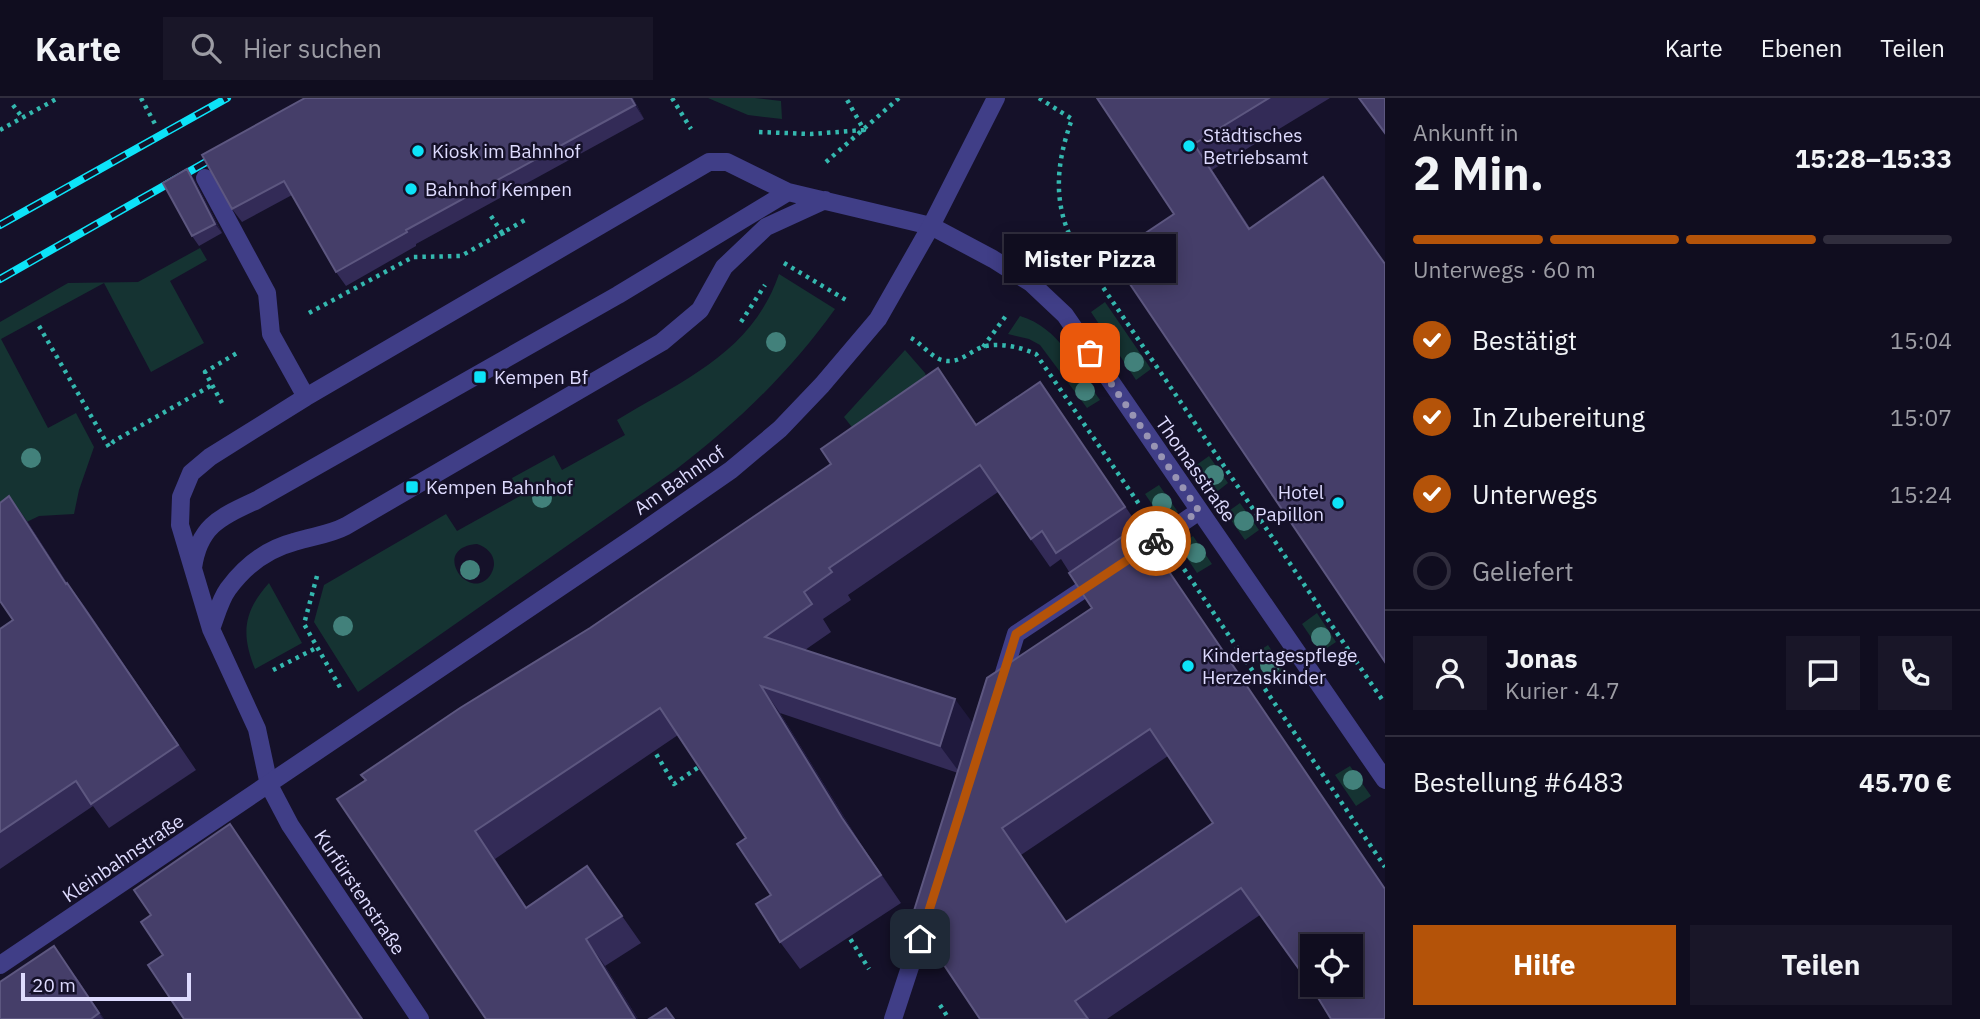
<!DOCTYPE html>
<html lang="de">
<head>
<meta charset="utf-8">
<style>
  :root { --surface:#100d1f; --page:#191628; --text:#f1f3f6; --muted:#9c9ca4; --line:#302d3d; --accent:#b45309 }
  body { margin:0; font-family:"IBM Plex Sans",sans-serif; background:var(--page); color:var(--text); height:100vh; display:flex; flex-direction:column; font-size:26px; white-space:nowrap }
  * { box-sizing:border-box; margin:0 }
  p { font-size:23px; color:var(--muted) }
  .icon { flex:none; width:38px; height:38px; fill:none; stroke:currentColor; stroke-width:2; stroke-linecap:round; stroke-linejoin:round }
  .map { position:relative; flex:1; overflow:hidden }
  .panel { display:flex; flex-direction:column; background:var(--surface); width:595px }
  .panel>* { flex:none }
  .tools { position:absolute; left:1300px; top:836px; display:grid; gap:14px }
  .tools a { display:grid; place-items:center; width:63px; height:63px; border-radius:0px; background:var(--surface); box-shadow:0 4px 18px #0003,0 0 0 2px var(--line); font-size:35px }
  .scale { position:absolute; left:21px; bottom:18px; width:170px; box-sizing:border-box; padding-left:7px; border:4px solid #dedbfe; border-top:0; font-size:19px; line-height:24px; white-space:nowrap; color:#dedbfe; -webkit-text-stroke:5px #151129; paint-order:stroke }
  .pin { position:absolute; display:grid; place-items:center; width:60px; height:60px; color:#fff; margin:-30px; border-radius:14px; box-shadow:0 4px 10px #0006 }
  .courier { position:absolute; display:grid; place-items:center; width:70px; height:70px; margin:-35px; border:5px solid #b45309; border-radius:50%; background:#fff; color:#222; box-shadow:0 2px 9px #0007 }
  .bubble { position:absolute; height:49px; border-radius:0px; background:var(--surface); box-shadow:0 4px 18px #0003,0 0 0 2px var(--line); font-size:23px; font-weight:700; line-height:49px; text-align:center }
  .summary em { font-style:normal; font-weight:700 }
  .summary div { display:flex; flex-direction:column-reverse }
  .summary { display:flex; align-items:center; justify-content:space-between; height:119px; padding:0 28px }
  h1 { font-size:46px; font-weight:700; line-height:52px }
  .bar { display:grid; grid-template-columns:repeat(4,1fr); gap:10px 7px; align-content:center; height:84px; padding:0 28px }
  .bar i { height:9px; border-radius:5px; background:var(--line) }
  .bar .current { background:var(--accent) }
  .bar p { grid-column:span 4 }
  .line { display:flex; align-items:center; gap:18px; padding:0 28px; border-top:2px solid var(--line) }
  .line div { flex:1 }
  .round { display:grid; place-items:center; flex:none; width:74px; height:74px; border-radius:0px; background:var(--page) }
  ol { padding:0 28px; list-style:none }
  li { display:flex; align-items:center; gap:21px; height:77px }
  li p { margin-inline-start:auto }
  li .icon { padding:7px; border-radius:50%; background:var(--accent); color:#fff; stroke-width:4 }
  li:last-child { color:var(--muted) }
  li i { width:38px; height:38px; border:4px solid var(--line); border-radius:50% }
  .action { display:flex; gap:14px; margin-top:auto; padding:14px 28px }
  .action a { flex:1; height:80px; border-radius:0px; background:var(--accent); color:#fff; font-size:28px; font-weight:700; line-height:80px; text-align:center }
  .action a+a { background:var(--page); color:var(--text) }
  header { display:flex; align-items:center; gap:42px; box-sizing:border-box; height:98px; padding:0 35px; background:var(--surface); border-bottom:2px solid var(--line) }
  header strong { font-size:33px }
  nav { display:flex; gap:38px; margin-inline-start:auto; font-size:24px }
  .search { width:490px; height:63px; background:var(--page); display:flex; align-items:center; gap:18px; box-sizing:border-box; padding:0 24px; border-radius:0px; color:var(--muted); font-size:26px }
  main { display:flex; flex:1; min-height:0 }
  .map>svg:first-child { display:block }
</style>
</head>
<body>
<header>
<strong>Karte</strong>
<div class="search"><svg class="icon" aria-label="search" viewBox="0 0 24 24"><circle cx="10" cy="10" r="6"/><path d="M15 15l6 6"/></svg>Hier suchen</div>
<nav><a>Karte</a><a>Ebenen</a><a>Teilen</a></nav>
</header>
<main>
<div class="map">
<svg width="1385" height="921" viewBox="0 0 1385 921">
  <rect width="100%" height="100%" fill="#151129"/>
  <path fill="#153332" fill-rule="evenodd" d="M708 0H755L781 3 782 21 748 17Z
    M200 150 207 162 170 183 204 245 151 274 104 185 1 241 48 330 76 315 94 349 79 392 74 416 39 418 0 437V224L68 185 138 184Z
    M779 176 835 211C789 275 737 325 674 373L358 594 314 524 324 487 446 416 457 433 520 398 512 380 554 357 562 372 625 337 617 322C683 282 752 255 779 176ZM477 446C490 450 499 462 491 476 471 508 428 450 477 446Z
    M1105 204 1151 271 1136 282 1091 214Z
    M1020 218C1059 229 1078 271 1100 302L1087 310 1040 247 1029 241 1008 236Z
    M905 252 925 275 928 283 855 333 844 319Z
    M1209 358 1228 385 1214 396 1195 368Z
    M1159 387 1178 414 1164 424 1145 396Z
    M1240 405 1259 432 1245 442 1226 415Z
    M1193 438 1212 466 1197 475 1179 448Z
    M269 485 302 545 255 571C241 536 243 514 269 485Z
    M1317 515 1336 544 1321 554 1302 526Z
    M1268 547 1289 578 1275 588 1253 557Z
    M1350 668 1371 698 1356 708 1335 677Z"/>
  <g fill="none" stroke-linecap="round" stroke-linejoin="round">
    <path stroke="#34b8af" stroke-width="4.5" stroke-dasharray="3.5 5" stroke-linecap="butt" d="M141 0 155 26
      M672 0 691 31
      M1039 0 1072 21C1056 65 1052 106 1075 148L1383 603
      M13 7 22 19
      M0 32 58 0
      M759 34 811 36 864 32 846 0
      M826 64 899 0
      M491 118 502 135 525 122
      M1058 158 1075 148
      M784 165 846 202
      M309 215 413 159 461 158 502 135 504 140
      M741 224 765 187
      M39 228 109 349 114 343 212 287
      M911 240C921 245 931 259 942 262 958 267 969 254 982 249 1000 244 1020 249 1036 256L1139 406
      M983 249 1008 215
      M222 305 205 274 237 255
      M1184 471 1385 769
      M317 478 304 526 341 591
      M273 572 316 550
      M652 649 674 686 703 666
      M846 834 869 871
      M940 907 949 921"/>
    <path stroke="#403e87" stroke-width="18" d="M205 80 267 195 271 236 306 299
      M193 470C199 427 221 419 257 402L618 197 788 94
      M211 531C216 518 220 502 228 491 245 468 267 451 294 444 312 438 329 437 346 428L662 244 700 212 724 169 766 129 825 102
      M269 687 257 631 211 531 180 427 181 399 191 375 210 359 306 299 709 64H727L788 94 931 128"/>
    <path stroke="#403e87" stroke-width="18" d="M1131 460 1199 413
      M1000 588 1016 536 1099 481
      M893 921 929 811"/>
    <path stroke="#403e87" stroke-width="18" d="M931 128 993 161 1031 185 1065 217 1385 682
      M269 687 290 727 420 921
      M0 867 642 434 731 372 780 331 822 287 878 221 931 128 996 0"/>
    <g stroke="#0de3f8" stroke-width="8">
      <path id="rail" d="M0 127 227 0
        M0 181 222 55"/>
    </g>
    <use href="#rail" stroke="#151129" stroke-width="5" stroke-dasharray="16" stroke-linecap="butt"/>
  </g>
  <g fill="#42817b">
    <circle cx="776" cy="244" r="10"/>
    <circle cx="1134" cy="264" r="10"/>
    <circle cx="1085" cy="293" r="10"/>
    <circle cx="31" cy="360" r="10"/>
    <circle cx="1214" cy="377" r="10"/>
    <circle cx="542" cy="400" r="10"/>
    <circle cx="1162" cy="405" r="10"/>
    <circle cx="1244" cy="423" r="10"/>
    <circle cx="1196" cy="455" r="10"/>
    <circle cx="470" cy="472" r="10"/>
    <circle cx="343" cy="528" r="10"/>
    <circle cx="1321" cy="539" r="10"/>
    <circle cx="1270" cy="567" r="10"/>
    <circle cx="1353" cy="682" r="10"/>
  </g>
  <path fill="#332b57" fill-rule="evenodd" d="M633 0 644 21 416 146V148L346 188 336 174 292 97 242 124 232 111 202 57Z
    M1097 0H1330L1212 72 1250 130 1385 166 1174 116Z
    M187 71 194 81 222 135 199 148 192 138Z
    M1040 284 1157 455 1312 890 1260 817 1107 921H980L958 675 780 615 862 748 901 805 800 871 780 844 771 797 746 740 678 637 495 761 526 809 587 768 641 845 605 868 638 921 365 682 361 677 976 326ZM998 394 1050 469 1061 461 1092 510 973 626 805 552 831 534 823 521 851 502 848 497ZM1168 658 1213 725 1066 824 1021 757Z
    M27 423 67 485 85 509 196 672 109 730 93 708 0 771V531L13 522Z
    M76 879 104 921H0Z"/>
  <path fill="#1f193d" d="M631 0H633L644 21 635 7Z
    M1194 46 1212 72 1267 157 1249 131Z
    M187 71 194 81 222 135 215 126Z
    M9 398 27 423 83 510 66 486Z
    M761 588 780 615 862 748 901 805 842 720Z
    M955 601 975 628 960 675 940 648Z
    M475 733 495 761 545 837 526 810Z
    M586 841 605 868 638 921H635Z
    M54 848 76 879 104 921H103Z"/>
  <path fill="#453e69" stroke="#5d5780" stroke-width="2" fill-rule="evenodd" d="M305 0H631L635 7 406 132 407 134 336 174 284 83 232 111 202 57Z
    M1097 0H1269L1194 46 1249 131 1323 79 1385 166V564L1111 158 1174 116Z
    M1359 0H1385V35Z
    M187 71 215 126 192 138 163 85Z
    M938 270 976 327 1040 284 1125 409 1056 455 1042 433 1031 441 980 367 829 470 832 474 804 494 812 506 765 539 955 601 940 648 761 588 842 720 881 777 780 844 756 806 771 797 737 746 746 740 660 610 475 733 526 810 587 768 622 818 586 841 635 921H486L337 701 366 682 361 677 460 610 590 530 831 366 821 351Z
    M9 398 66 486 67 485 178 647 91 706 76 683 0 734V531L13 522 0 503V405Z
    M1138 428 1385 791V921H1331L1309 885 1241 790 1075 903 1088 921H980L912 819 987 580 1092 510 1069 475ZM1150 631 1213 725 1066 824 1002 730ZM1312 849H1351V887H1312Z
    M230 726 362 921H184L148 867 163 857 141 824 151 817 134 792Z
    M54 848 99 915 91 921H0V884Z
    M666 910 674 921H649Z"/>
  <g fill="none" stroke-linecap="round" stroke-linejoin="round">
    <path stroke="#9894b3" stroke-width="7" stroke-dasharray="0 12.6" d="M1090 255 1199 413 1156 443"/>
    <path stroke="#b45309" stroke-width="9" d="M920 841 1016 536 1156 443"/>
  </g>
  <g fill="#0de3f8" stroke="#151129" stroke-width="2.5">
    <circle cx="1189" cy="48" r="7"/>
    <circle cx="418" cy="53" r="7"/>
    <circle cx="411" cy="91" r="7"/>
    <rect x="473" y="272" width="14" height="14" rx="3.5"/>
    <rect x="405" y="382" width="14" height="14" rx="3.5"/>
    <circle cx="1338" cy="405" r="7"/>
    <circle cx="1188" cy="568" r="7"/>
  </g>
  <g text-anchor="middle" stroke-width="5" stroke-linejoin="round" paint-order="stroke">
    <g font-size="19" fill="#dedbfe" stroke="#151129" text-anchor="start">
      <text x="1203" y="44">Städtisches<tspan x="1203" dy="22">Betriebsamt</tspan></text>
      <text x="432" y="60">Kiosk im Bahnhof</text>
      <text x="425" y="98">Bahnhof Kempen</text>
      <text x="494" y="286">Kempen Bf</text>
      <text x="426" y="396">Kempen Bahnhof</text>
      <text x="1324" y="401" text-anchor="end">Hotel<tspan x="1324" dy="22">Papillon</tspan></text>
      <text x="1202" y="564">Kindertagespflege<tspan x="1202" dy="22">Herzenskinder</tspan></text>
    </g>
    <g font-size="19" fill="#dedbfe" stroke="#151129">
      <text transform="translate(1196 371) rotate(55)" y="7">Thomasstraße</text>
      <text transform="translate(679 382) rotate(-35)" y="7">Am Bahnhof</text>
      <text transform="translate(123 760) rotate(-34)" y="7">Kleinbahnstraße</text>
      <text transform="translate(360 794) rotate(56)" y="7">Kurfürstenstraße</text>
    </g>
  </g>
</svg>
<div class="tools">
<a><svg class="icon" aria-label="locate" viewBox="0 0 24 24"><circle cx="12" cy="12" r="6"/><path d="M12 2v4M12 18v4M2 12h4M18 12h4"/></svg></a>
</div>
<div class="scale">20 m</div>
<div class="pin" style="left:1090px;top:255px;background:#ea580c"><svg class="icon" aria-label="bag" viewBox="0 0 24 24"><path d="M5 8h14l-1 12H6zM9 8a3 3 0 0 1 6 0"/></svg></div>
<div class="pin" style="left:920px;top:841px;background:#1f2937"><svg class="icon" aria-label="home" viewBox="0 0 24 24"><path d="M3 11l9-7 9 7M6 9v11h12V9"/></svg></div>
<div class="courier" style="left:1156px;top:443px"><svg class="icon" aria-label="bike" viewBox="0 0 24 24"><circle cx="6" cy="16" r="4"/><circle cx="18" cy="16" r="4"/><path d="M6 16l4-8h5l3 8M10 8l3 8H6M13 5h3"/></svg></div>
<div class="bubble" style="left:1004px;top:136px;width:172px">Mister Pizza</div>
</div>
<section class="panel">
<div class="summary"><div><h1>2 Min.</h1><p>Ankunft in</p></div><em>15:28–15:33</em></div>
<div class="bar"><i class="current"></i><i class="current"></i><i class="current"></i><i></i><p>Unterwegs · 60 m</p></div>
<ol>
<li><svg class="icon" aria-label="check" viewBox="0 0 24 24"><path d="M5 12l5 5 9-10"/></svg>Bestätigt<p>15:04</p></li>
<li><svg class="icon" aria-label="check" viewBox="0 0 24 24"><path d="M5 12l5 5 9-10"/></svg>In Zubereitung<p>15:07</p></li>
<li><svg class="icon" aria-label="check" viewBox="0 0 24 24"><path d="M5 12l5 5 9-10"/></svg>Unterwegs<p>15:24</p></li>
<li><i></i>Geliefert</li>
</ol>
<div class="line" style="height:126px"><a class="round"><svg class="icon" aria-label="person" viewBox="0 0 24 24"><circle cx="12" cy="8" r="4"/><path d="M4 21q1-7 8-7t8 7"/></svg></a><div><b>Jonas</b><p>Kurier · 4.7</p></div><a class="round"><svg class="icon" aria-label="chat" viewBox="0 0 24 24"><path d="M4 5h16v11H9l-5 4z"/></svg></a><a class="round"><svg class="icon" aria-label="phone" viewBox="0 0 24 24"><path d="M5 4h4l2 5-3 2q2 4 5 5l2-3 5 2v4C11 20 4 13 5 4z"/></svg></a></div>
<div class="line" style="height:91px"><div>Bestellung #6483</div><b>45.70 €</b></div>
<div class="action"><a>Hilfe</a><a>Teilen</a></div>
</section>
</main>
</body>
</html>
